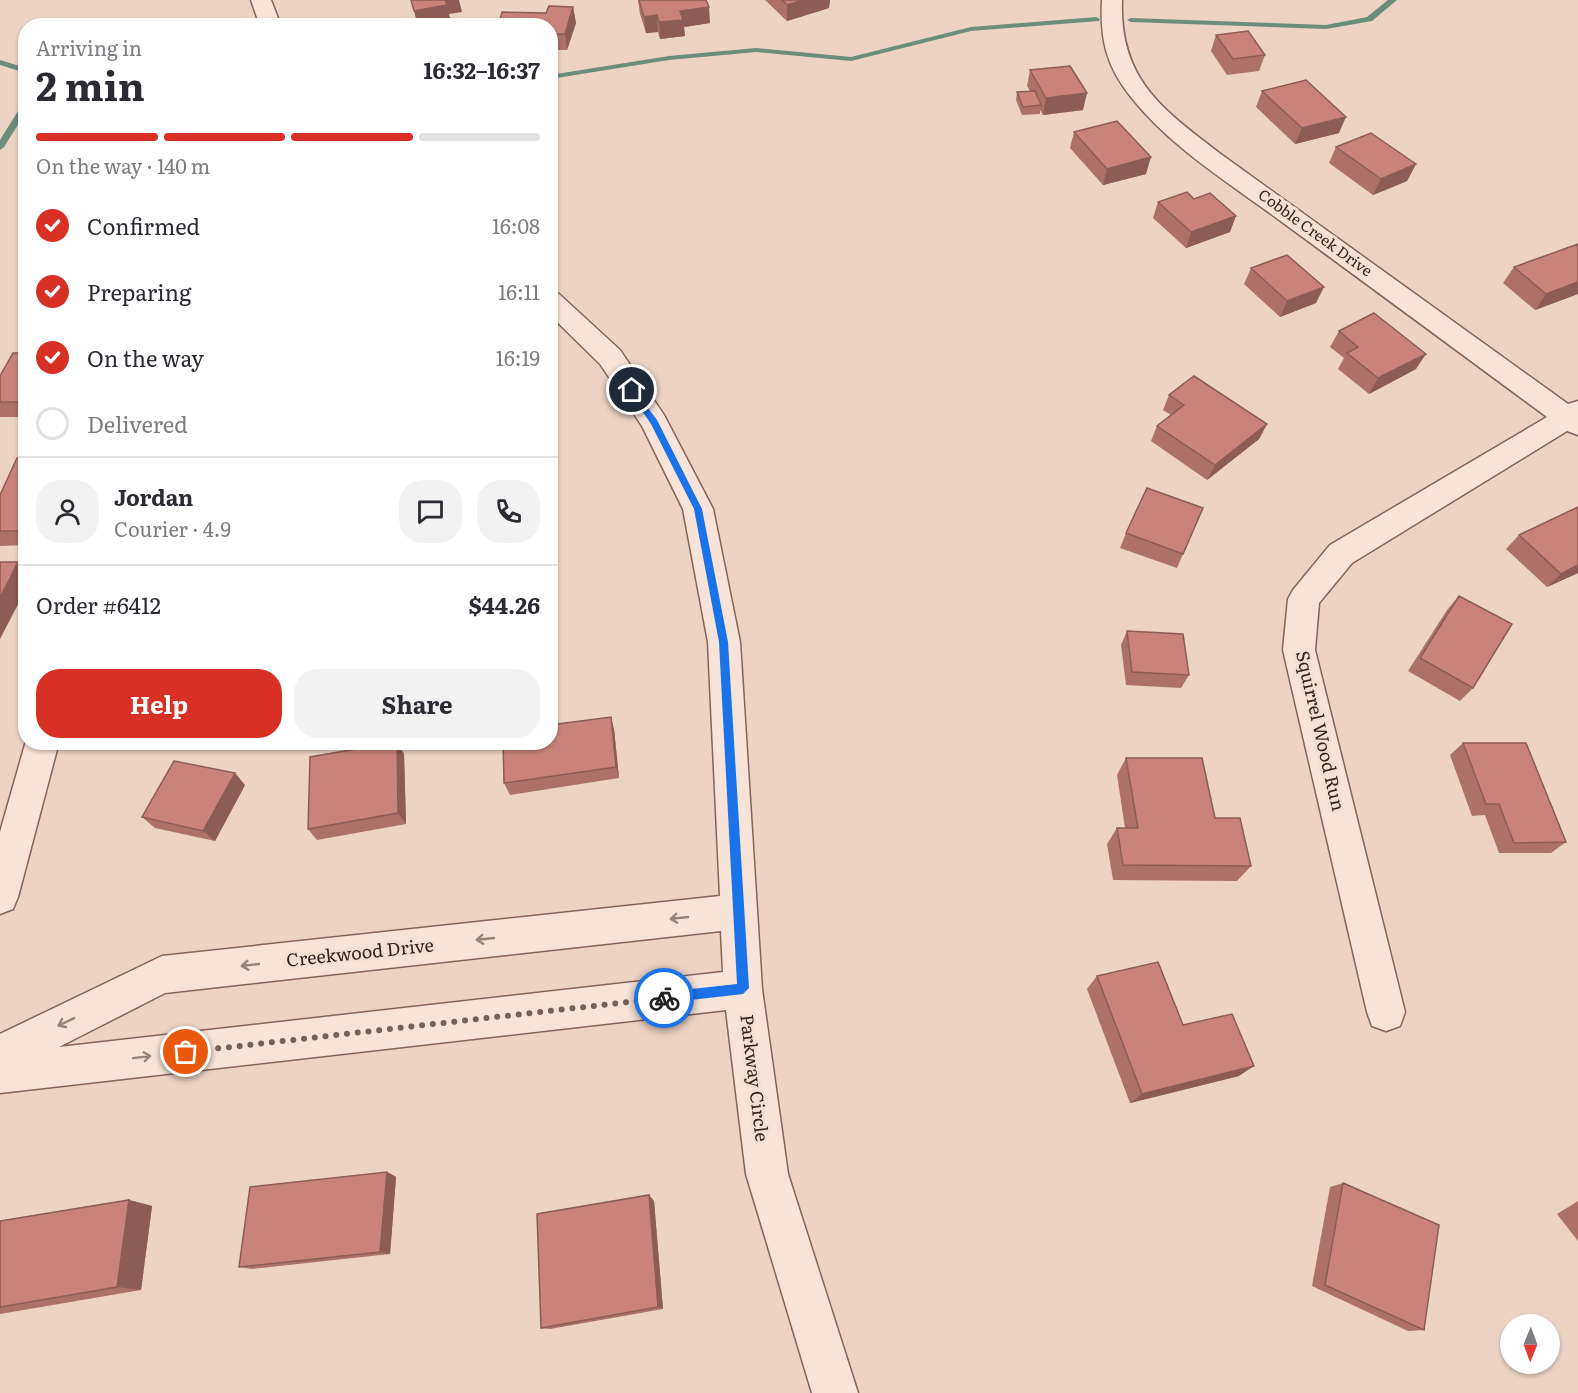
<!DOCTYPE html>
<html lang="en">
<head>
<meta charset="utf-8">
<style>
  :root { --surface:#fff; --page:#f2f2f3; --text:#2b2b33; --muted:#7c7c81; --line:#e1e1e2; --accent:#d93025 }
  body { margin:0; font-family:Literata,serif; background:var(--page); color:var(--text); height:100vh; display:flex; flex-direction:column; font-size:22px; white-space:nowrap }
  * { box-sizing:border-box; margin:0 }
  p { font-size:20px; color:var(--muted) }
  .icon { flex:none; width:33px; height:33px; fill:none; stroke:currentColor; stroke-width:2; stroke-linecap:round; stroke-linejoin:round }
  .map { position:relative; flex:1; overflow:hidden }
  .details { position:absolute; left:18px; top:18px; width:540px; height:732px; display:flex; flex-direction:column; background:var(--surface); border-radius:24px; box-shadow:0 2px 4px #0004 }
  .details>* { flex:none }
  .needle { width:39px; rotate:181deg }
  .fabs { position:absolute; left:1500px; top:1314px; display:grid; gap:12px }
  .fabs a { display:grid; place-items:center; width:60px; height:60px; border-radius:50%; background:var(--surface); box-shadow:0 2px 4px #0004; font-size:30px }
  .pin { position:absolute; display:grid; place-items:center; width:51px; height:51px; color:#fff; margin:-26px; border:3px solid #fff; border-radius:50%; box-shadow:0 2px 6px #0007 }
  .courier { position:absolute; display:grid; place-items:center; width:60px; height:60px; margin:-30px; border:4px solid #1a73e8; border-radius:50%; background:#fff; color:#222; box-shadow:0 2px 8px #0007 }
  .headline em { font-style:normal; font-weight:700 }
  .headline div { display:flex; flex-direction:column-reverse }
  .headline { display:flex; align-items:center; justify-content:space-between; height:102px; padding:0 18px }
  h1 { font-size:39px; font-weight:700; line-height:45px }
  .bar { display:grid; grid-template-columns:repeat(4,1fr); gap:9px 6px; align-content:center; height:72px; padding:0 18px }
  .bar i { height:8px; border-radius:4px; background:var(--line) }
  .bar .current { background:var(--accent) }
  .bar p { grid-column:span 4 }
  .line { display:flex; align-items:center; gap:15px; padding:0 18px; border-top:2px solid var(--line) }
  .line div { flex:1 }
  .round { display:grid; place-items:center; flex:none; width:63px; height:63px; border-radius:24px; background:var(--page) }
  ol { padding:0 18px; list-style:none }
  li { display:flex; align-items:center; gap:18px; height:66px }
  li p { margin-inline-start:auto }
  li .icon { padding:6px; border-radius:50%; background:var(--accent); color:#fff; stroke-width:4 }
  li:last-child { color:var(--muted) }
  li i { width:33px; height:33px; border:3px solid var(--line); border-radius:50% }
  .button { display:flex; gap:12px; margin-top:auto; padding:12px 18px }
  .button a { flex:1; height:69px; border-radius:24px; background:var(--accent); color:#fff; font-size:24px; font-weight:700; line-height:69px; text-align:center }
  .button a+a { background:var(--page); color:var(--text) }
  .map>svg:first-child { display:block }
</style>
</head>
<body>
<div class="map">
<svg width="1578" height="1393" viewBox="0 0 1578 1393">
  <rect width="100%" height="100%" fill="#ecd3c4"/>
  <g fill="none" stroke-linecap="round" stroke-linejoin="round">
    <path fill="#6d8d7b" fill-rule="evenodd" d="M1388 0H1397L1372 21 1326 29 1131 22 1127 20 1131 18 1326 25 1367 17Z
      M1096 17 1100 19 1099 21 971 31 851 61 756 52 669 60 550 79V75L669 56 756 48 851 57 971 27Z
      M0 60 26 68V73L0 65Z
      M23 103H26V112L4 147 0 150V140Z"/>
    <g stroke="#86645b" stroke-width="3">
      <path id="minor" d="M251 0H271L281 26H260Z
        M1102 0H1122C1119 81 1164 110 1222 155L1568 404 1578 401V435L1567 431 1352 563 1319 603 1315 650 1405 1012 1400 1026 1386 1031 1372 1026 1367 1012 1283 650 1288 599 1293 590 1330 545 1547 417C1459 352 1371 287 1282 222 1231 184 1171 148 1131 97 1106 66 1100 39 1102 0Z
        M550 291 559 294 620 350 664 415 713 509 740 642 762 989 788 1174 858 1393H812L746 1174 726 1010 0 1093V1034L162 956 720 896 708 642 683 509 642 426 600 364 550 315ZM721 931 723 972 59 1047 165 993Z
        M26 741 59 742 18 897 13 909 0 914V832Z"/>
    </g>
    <use href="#minor" fill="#f7e3d7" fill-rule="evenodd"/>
  </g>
  <path fill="#ad716a" d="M638 0H706L710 23 684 27 685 36 660 39 658 32 646 33 640 14Z
    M765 0H830L829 8 787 21Z
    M573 7 576 23 567 50H550V26L546 13Z
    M1216 35 1265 55 1259 71 1227 75 1211 51Z
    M1030 70 1083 110 1043 115 1040 110V114L1022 115 1016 100 1017 92 1030 91 1027 86Z
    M1262 91 1339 133 1295 144 1256 107Z
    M1074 132 1146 174 1103 185 1070 148Z
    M1336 147 1416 164 1407 181 1373 195 1329 163Z
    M1158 202 1230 232 1186 248 1153 218Z
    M1578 244V294L1535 310 1503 283 1514 267Z
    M1251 268 1316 303 1280 317 1244 284Z
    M1339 331 1416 369 1369 394 1338 369 1344 358 1330 347Z
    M26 353V417H0V376Z
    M1169 395 1267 424 1259 439 1207 480 1151 441 1157 426 1171 415 1163 410Z
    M26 458V545L0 546V495Z
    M1126 533 1183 554 1177 568 1120 548Z
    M1519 535 1578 573 1547 587 1506 549Z
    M1459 596 1473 688 1460 701 1408 671 1447 610Z
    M1127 631 1189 675 1181 688 1126 685 1121 645Z
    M614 729 619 778 510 795 504 783Z
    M397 742 404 754 406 824 317 840 308 829Z
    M1463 743 1566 842 1551 853H1499L1485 815 1472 816 1450 755Z
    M1126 758 1215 818 1251 866 1237 881 1113 880 1107 844 1117 828H1125L1117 775Z
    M245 785 215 841 155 828 142 817Z
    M1097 976 1239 1076 1130 1103 1087 989Z
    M387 1172 396 1177 390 1254 252 1269 239 1267Z
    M1343 1183 1424 1330 1408 1331 1312 1286 1330 1187Z
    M129 1200 152 1206 141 1290 0 1314V1221Z
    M654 1201 663 1309 550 1329 541 1328Z
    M1578 1201V1241L1557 1214Z"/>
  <path fill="#8d5c56" d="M445 0H459L462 12 449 14 451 21 427 26H418L414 11Z
    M803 0H830L829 8 787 21V5Z
    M573 7 576 23 567 50 565 34Z
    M709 7 710 23 684 27 685 36 660 39 659 22 680 11Z
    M657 15 658 32 646 33 644 17Z
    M1087 93 1083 110 1043 115 1046 98Z
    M1346 117 1339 133 1295 144 1302 128Z
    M1151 157 1146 174 1103 185 1107 169Z
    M1416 164 1407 181 1373 195 1381 179Z
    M1236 216 1230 232 1186 248 1191 232Z
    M1578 282V294L1535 310 1546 294Z
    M1324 287 1316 303 1280 317 1287 301Z
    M1426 354 1416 369 1369 394 1378 378Z
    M1267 424 1259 439 1207 480 1215 465Z
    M18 562 26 570V589L0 639V598Z
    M1578 565V573L1547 587 1561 574Z
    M611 717 614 729 619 778 616 767Z
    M397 742 404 754 406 824 398 813Z
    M235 773 245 785 215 841 203 831Z
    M1254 1066 1239 1076 1130 1103 1142 1094Z
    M387 1172 396 1177 390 1254 380 1252Z
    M649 1195 654 1201 663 1309 658 1307Z
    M129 1200 152 1206 141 1290 117 1287Z"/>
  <path fill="#c9837b" stroke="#8d5c56" stroke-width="1.5" d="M411 0H445L447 5 414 11Z
    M639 0H706L709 7 680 11 683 20 659 22 657 15 644 17Z
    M782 0H803L787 5Z
    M549 6 573 7 565 34H550V26H498L502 12 546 13Z
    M1248 31 1265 55 1233 59 1216 35Z
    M1070 66 1087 93 1046 98 1030 70Z
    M1306 80 1346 117 1302 128 1262 91Z
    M1035 91 1041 105 1023 107 1017 92Z
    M1117 121 1151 157 1107 169 1074 132Z
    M1371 133 1416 164 1381 179 1336 147Z
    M1187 192 1194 199 1210 193 1236 216 1191 232 1158 202Z
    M1578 244V282L1546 294 1514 267Z
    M1287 255 1324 287 1287 301 1251 268Z
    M1374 313 1426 354 1378 378 1347 353 1358 347 1339 331Z
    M13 353H26V402H0V376Z
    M1194 376 1267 424 1215 465 1157 426 1184 405 1169 395Z
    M17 458H26V531H0V495Z
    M1147 488 1203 508 1183 554 1126 533Z
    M1578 507V565L1561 574 1519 535Z
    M0 562H18L0 598Z
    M1459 596 1512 624 1473 688 1420 658Z
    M1127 631 1183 634 1189 675 1132 672Z
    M611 717 616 767 504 783 503 742H550V725Z
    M397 742 398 813 308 829 310 757Z
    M1463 743H1526L1566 842 1514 843 1499 804H1486Z
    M1126 758H1202L1215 818H1240L1251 866 1123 865 1117 828H1138Z
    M174 761 235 773 203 831 142 817Z
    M1158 962 1183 1025 1232 1014 1254 1066 1142 1094 1097 976Z
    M387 1172 380 1252 239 1267 250 1187Z
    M1343 1183 1439 1225 1424 1330 1325 1285Z
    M649 1195 658 1307 541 1328 537 1214Z
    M129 1200 117 1287 0 1307V1221Z"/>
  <defs><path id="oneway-shaft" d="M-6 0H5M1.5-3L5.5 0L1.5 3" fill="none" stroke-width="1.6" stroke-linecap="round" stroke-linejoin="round" transform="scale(1.5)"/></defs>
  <g stroke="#96827b">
    <use href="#oneway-shaft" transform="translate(679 918) rotate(174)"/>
    <use href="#oneway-shaft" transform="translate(485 939) rotate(174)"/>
    <use href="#oneway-shaft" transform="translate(250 965) rotate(174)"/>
    <use href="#oneway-shaft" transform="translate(66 1022) rotate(154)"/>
    <use href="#oneway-shaft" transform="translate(142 1057) rotate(-7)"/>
  </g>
  <path fill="#1a73e8" d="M632 387 657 420 702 509 728 642 749 988 743 994 664 1003 659 998 664 992 737 984 719 642 694 509 651 424 628 390Z"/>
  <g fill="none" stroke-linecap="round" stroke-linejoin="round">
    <path stroke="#766059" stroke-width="6" stroke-dasharray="0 10.8" d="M186 1052 664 998"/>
  </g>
  <g text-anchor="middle" stroke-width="6" stroke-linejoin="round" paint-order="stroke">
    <g font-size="15" fill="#36221f" stroke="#f4e0d3">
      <text transform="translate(1315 233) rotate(36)" y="5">Cobble Creek Drive</text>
    </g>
    <g font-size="18" fill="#36221f" stroke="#f4e0d3">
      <text transform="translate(1320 731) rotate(77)" y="6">Squirrel Wood Run</text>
      <text transform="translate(360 953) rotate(-6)" y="6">Creekwood Drive</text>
      <text transform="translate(754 1078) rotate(83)" y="6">Parkway Circle</text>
    </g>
  </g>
</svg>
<div class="fabs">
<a><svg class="needle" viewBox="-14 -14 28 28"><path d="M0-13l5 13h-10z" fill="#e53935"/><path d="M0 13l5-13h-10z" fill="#7c7c81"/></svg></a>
</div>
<div class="pin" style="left:186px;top:1052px;background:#ea580c"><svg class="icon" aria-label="bag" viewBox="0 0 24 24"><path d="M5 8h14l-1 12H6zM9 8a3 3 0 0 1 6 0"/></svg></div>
<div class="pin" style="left:632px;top:390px;background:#1f2937"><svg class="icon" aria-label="home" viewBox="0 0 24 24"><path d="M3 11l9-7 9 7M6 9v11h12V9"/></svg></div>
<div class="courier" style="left:664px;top:998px"><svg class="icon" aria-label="bike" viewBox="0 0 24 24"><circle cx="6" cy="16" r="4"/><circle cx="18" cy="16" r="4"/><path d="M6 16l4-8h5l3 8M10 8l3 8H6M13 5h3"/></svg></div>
<section class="details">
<div class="headline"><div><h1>2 min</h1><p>Arriving in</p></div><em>16:32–16:37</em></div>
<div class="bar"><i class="current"></i><i class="current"></i><i class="current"></i><i></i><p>On the way · 140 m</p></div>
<ol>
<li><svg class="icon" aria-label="check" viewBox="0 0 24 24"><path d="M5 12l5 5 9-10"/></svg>Confirmed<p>16:08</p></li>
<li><svg class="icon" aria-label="check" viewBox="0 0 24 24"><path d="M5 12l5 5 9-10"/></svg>Preparing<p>16:11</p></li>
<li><svg class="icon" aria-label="check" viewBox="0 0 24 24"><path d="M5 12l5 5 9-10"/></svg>On the way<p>16:19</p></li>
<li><i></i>Delivered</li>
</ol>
<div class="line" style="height:108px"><a class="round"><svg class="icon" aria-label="person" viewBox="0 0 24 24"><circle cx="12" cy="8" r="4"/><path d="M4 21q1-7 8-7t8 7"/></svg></a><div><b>Jordan</b><p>Courier · 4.9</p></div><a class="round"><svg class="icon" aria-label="chat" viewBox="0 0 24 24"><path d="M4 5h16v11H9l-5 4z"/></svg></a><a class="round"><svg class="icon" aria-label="phone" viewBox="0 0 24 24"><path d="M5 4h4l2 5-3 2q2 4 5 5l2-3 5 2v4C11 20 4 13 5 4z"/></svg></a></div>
<div class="line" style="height:78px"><div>Order #6412</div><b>$44.26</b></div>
<div class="button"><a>Help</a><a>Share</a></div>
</section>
</div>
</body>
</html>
